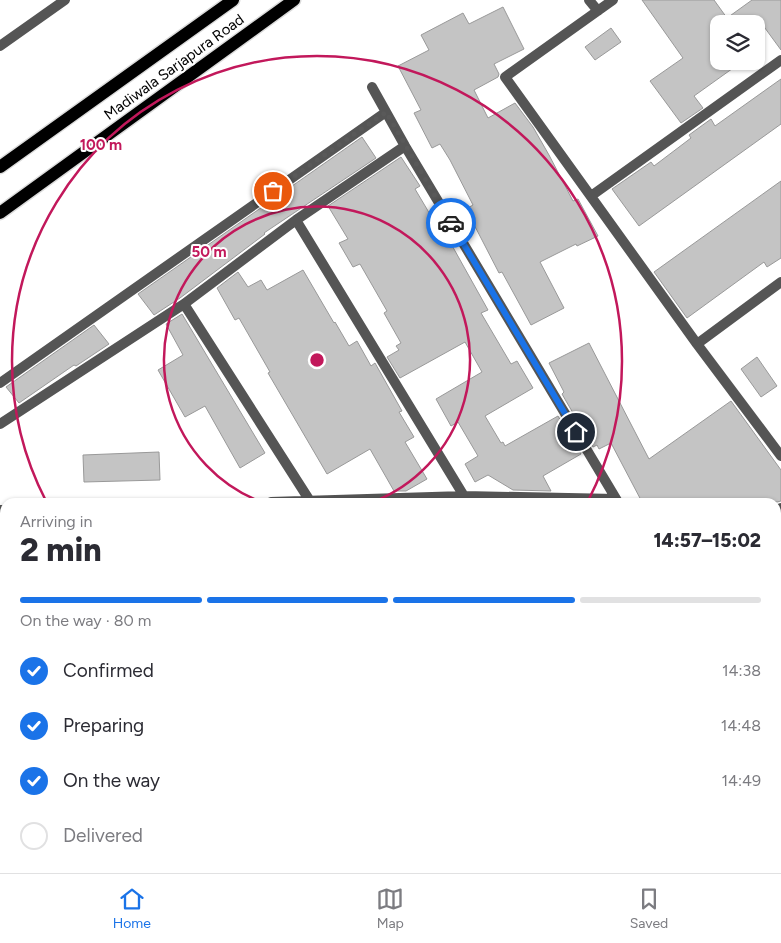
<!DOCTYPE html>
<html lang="en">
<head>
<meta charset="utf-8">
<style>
  :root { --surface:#fff; --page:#f7f7f7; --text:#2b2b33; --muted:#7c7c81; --line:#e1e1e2; --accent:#1a73e8 }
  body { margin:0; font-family:Figtree,sans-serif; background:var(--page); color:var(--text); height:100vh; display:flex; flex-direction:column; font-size:19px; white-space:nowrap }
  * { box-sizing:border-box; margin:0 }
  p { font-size:16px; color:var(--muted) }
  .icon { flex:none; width:28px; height:28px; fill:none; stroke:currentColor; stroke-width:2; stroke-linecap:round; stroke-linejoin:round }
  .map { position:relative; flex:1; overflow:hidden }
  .side { position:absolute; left:0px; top:498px; width:781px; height:376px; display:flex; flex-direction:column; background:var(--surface); border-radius:15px 15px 0 0; box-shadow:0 1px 4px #0004 }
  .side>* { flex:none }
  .fabs { position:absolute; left:710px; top:15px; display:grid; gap:10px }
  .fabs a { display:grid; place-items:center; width:55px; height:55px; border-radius:10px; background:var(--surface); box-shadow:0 1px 4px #0004; font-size:25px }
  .pin { position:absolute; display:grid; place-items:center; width:42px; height:42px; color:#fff; margin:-21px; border:2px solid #fff; border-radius:50%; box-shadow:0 1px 5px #0007 }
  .courier { position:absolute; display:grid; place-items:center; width:50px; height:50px; margin:-25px; border:4px solid #1a73e8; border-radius:50%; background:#fff; color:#222; box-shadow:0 1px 6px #0007 }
  .head em { font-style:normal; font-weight:800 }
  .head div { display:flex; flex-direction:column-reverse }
  .head { display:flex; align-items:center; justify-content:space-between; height:85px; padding:0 20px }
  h1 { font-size:32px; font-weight:800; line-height:38px }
  .bar { display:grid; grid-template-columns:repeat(4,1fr); gap:8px 5px; align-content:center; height:60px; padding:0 20px }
  .bar i { height:6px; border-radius:4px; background:var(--line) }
  .bar .active { background:var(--accent) }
  .bar p { grid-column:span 4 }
  ol { padding:0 20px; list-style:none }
  li { display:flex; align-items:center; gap:15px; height:55px }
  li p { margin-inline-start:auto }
  li .icon { padding:5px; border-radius:50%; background:var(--accent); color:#fff; stroke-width:4 }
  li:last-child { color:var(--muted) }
  li i { width:28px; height:28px; border:2px solid var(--line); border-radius:50% }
  .tabs { display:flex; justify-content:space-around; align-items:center; height:70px; border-top:1px solid var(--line); background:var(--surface); font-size:14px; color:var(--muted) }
  .tabs a { display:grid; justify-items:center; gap:2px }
  .tabs .active { color:var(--accent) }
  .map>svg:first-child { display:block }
</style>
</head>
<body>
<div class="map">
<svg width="781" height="873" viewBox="0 0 781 873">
  <rect width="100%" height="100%" fill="#fff"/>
  <path fill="#c4c4c4" stroke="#999" d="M642 0H714L727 18 752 0H781V50L762 24H719V61H743L694 96 703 108 681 123 650 81 683 58Z
    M503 7 524 49 494 64 499 74 498 77 474 90 488 118 515 103 533 127 549 155 573 201 578 199 598 236 577 246 576 244 540 262 564 308 531 325 502 272 499 273 466 209 473 205 450 160 440 144 432 148 414 113 421 110 398 66 429 50 421 35 463 13 469 24Z
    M611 28 621 42 595 60 585 47Z
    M781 79V124L639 226 612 189 651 162 654 166 691 138 689 135 711 119 715 126Z
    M362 137 376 158 264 233 265 234 180 298 154 315 138 294Z
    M401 157 420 186 415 189 437 226 440 224 488 310 481 313 511 364 517 361 533 388 485 416 501 443 503 442 505 446 558 416 581 454 543 476 551 491 513 490 488 475 475 482 465 464 478 456 458 422 451 426 436 399 482 372 465 342 400 378 387 357 399 350 396 346 401 343 384 313 387 311 360 264 353 267 339 243 348 239 328 206Z
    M781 181V258L767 267 764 262 687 318 654 272Z
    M303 270 334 323 335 322 349 346 357 341 371 366 375 363 402 411 399 412 414 437 405 442 427 479 406 491H394L370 449 327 474 268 373 270 372 239 318 235 320 217 288 238 272 248 287 261 280 267 290Z
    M182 314 265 453 240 468 205 406 185 417 158 370 183 355 166 324Z
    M94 325 109 344 76 366 74 365 19 403 6 387Z
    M589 343 649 459 731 401 781 470V501L777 502H642L611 443 599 449 597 445 593 447 566 401 562 394 564 392 549 363Z
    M757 357 777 386 761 397 741 369Z
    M159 452 160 480 84 482 83 455Z"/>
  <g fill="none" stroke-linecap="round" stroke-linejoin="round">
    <g stroke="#dbdbdb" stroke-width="15">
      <path id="primary" d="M0 167 233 0
        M0 213 294 0
        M0 657H5
        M776 659H781
        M0 691H5
        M776 694H781"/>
    </g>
    <path stroke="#555" stroke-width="10" d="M0 46 65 0
      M0 580 5 579"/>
    <path stroke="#555" stroke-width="10" d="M589 0 598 11
      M613 0 505 77 697 344
      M372 87 405 146 618 502
      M591 196 781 60
      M296 220 464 496
      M781 282 697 344 781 456
      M184 304 310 501
      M0 383 386 112
      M0 424 184 304 296 220 405 146
      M271 502 464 496 616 499
      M0 510H5
      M776 511 781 508
      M0 520 5 538
      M776 724H781
      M0 726H5
      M259 869V873
      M744 869V873"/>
    <use href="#primary" stroke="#000" stroke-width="12"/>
  </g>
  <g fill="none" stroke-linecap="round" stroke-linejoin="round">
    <path stroke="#595959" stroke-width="5" stroke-dasharray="0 9" d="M273 191 386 112 451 223"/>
    <path stroke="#1a73e8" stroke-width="6" d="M451 223 576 432"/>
  </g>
  <g fill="none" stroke="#c2185b" stroke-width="2.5">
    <path d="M261 502A153 153 0 1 1 373 502"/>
    <path d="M46 501A305 305 0 1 1 588 501"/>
  </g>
  <g text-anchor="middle" stroke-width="4" stroke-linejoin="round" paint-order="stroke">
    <g font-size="15" fill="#000" stroke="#fff">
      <text transform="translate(174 67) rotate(-36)" y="5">Madiwala Sarjapura Road</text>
    </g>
  </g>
  <circle cx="317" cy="360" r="8" fill="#c2185b" stroke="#fff" stroke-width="2.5"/>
  <g font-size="15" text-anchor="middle" font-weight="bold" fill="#c2185b" stroke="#fff" stroke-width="4" stroke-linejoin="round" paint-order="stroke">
    <text x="101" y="150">100 m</text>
    <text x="209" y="257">50 m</text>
  </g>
</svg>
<div class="fabs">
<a><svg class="icon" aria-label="layers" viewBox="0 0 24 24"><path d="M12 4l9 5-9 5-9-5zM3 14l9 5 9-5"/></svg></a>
</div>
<div class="pin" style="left:273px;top:191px;background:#ea580c"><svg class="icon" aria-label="bag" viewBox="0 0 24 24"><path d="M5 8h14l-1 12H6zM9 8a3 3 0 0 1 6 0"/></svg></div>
<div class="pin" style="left:576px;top:432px;background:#1f2937"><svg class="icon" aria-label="home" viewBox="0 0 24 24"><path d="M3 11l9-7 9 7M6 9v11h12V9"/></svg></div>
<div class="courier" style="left:451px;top:223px"><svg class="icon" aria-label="car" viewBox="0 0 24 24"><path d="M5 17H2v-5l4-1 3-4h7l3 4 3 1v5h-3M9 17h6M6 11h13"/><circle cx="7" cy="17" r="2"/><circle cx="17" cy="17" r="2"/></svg></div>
<section class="side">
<div class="head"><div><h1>2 min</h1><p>Arriving in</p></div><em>14:57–15:02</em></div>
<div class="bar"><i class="active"></i><i class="active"></i><i class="active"></i><i></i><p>On the way · 80 m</p></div>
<ol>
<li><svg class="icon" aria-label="check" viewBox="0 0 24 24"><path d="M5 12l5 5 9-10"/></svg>Confirmed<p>14:38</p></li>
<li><svg class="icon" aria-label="check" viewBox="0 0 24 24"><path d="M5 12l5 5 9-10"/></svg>Preparing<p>14:48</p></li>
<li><svg class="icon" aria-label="check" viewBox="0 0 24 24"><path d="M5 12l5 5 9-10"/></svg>On the way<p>14:49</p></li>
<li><i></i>Delivered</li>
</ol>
</section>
</div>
<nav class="tabs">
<a class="active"><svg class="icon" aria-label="home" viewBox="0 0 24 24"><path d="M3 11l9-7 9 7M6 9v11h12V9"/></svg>Home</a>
<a><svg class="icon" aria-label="map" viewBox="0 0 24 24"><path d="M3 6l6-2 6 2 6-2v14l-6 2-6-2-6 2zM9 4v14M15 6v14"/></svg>Map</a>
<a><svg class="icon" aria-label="saved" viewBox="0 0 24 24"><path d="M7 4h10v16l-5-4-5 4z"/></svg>Saved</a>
</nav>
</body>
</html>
